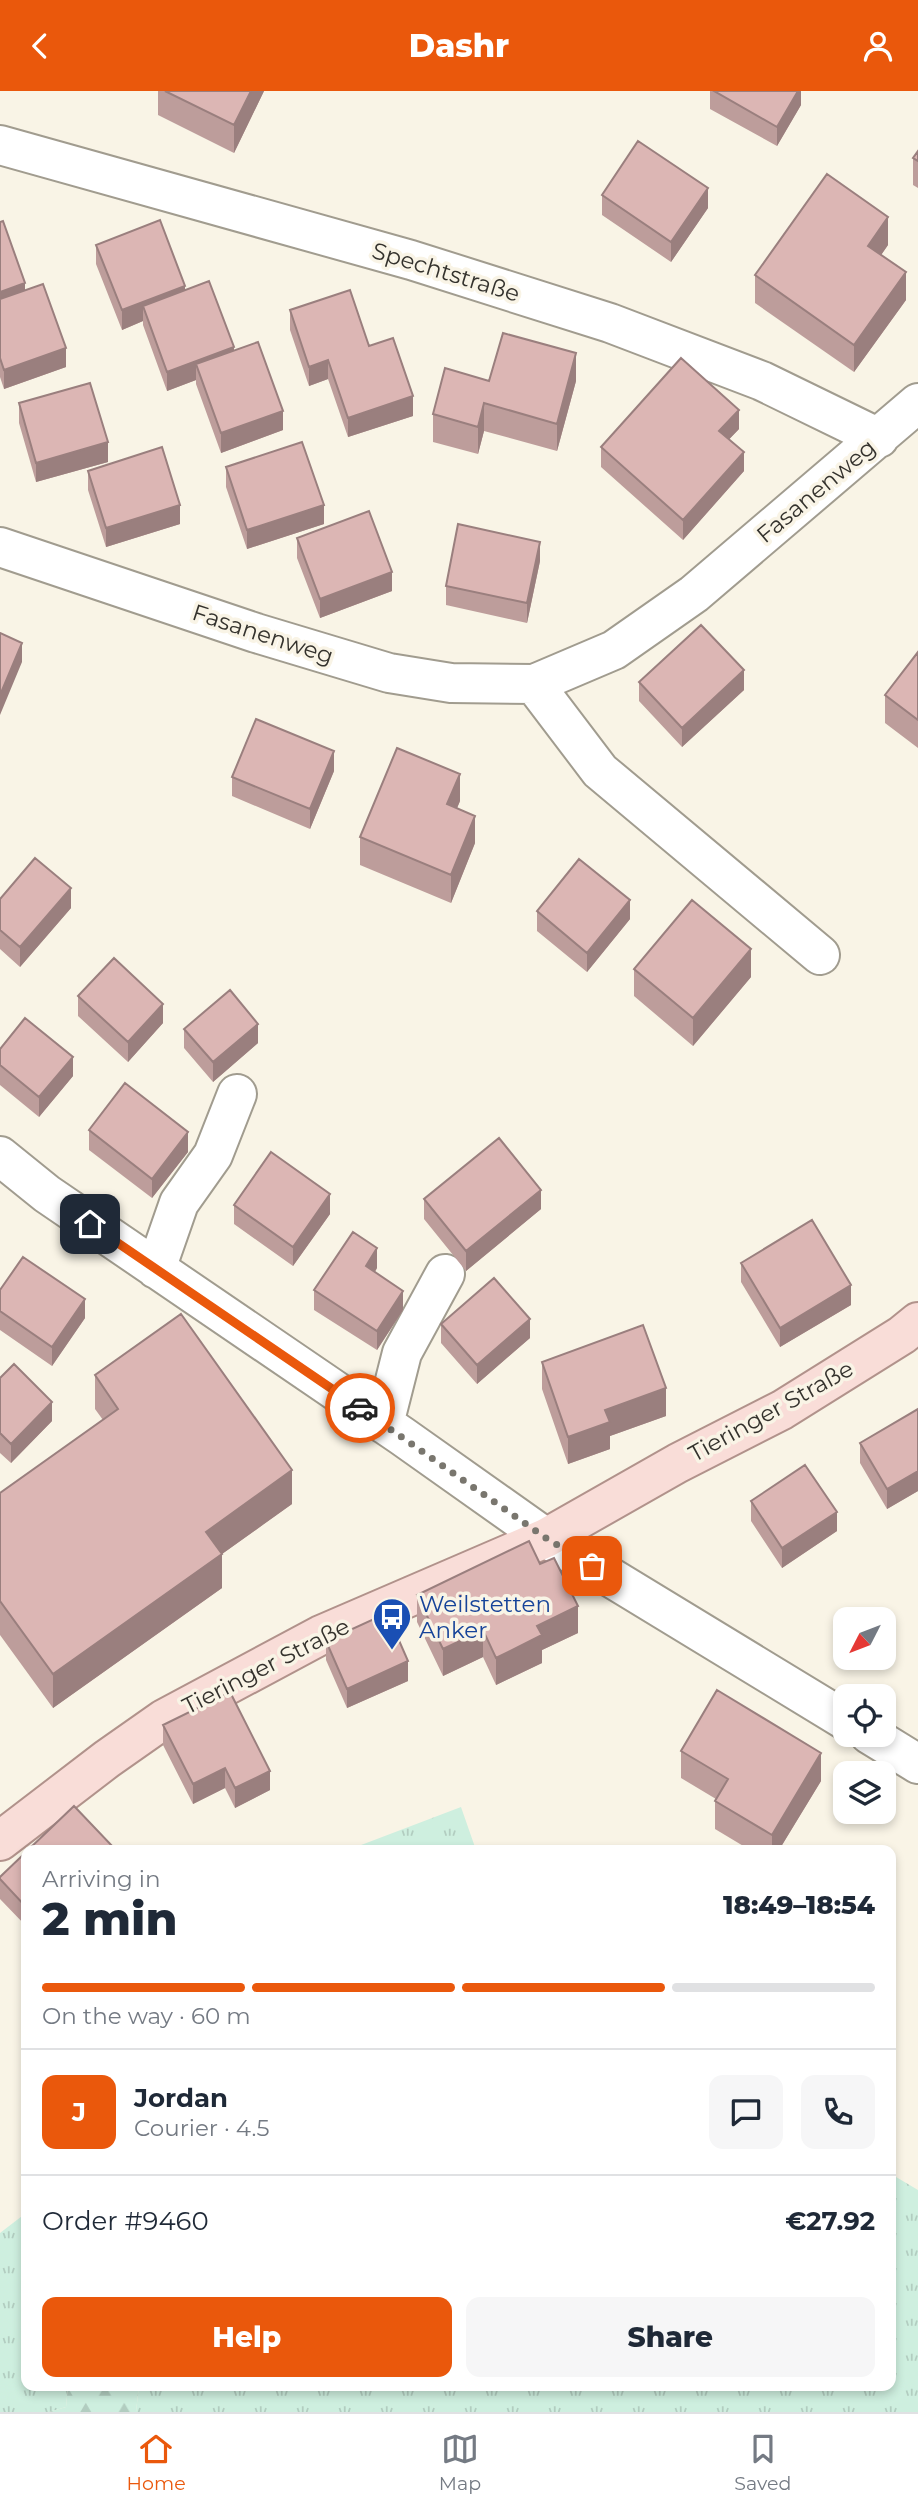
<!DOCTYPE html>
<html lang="en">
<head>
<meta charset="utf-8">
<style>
  :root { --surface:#fff; --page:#f6f6f7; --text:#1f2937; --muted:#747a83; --line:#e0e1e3; --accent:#ea580c }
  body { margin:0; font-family:Montserrat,sans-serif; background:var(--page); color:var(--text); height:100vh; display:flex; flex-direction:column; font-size:26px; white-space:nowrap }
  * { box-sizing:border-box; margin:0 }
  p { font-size:23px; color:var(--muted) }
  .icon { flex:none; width:38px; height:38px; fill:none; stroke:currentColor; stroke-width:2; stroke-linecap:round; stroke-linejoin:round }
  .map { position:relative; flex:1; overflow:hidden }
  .side { position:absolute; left:21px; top:1754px; width:875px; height:546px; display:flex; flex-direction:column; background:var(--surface); border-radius:14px; box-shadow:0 4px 10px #0003 }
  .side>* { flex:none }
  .needle { width:46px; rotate:228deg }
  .fabs { position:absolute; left:833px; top:1516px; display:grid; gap:14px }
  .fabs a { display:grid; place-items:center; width:63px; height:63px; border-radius:14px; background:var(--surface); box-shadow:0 4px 10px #0003; font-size:35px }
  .pin { position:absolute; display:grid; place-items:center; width:60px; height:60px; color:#fff; margin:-30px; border-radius:14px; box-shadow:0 4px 10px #0006 }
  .courier { position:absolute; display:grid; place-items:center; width:70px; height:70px; margin:-35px; border:5px solid #ea580c; border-radius:50%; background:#fff; color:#222; box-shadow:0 2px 9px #0007 }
  .summary em { font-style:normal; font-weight:800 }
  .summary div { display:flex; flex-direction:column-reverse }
  .summary { display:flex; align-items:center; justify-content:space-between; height:119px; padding:0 21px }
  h1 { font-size:46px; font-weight:800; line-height:52px }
  .bar { display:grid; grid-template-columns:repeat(4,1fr); gap:10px 7px; align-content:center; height:84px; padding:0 21px }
  .bar i { height:9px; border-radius:5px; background:var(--line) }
  .bar .on { background:var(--accent) }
  .bar p { grid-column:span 4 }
  .line { display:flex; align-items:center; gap:18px; padding:0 21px; border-top:2px solid var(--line) }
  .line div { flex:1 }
  .round { display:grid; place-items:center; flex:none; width:74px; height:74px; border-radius:14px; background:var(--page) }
  .button { display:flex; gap:14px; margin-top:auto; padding:14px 21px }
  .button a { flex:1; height:80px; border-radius:14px; background:var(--accent); color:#fff; font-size:28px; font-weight:800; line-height:80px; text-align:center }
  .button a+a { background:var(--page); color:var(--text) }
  header { display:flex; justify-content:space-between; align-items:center; height:91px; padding:0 21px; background:var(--accent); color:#fff; font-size:32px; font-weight:800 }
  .tab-bar { display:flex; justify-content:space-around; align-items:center; height:98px; border-top:2px solid var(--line); background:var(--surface); font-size:19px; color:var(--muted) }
  .tab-bar a { display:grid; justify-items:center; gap:4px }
  .tab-bar .on { color:var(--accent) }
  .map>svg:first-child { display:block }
</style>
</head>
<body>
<header><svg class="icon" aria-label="back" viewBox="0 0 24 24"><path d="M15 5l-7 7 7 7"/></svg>Dashr<svg class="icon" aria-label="person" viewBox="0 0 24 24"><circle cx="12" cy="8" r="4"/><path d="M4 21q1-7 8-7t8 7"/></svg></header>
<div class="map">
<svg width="918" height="2321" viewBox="0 0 918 2321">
  <defs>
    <pattern id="grass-tufts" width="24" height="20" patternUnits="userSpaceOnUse" patternTransform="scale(1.75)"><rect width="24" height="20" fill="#ceefdf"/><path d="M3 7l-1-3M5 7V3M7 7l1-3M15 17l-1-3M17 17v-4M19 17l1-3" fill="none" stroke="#b2cdc0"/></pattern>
    <pattern id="forest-firs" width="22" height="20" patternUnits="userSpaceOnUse" patternTransform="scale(1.75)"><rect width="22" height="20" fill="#ceefdf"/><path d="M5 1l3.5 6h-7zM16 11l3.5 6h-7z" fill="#b2cdc0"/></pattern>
  </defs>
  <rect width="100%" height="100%" fill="#f9f4e6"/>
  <path fill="url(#grass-tufts)" d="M461 1716 476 1759H348Z
    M891 2083 918 2099V2321H136L139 2294H891Z
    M26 2122V2294H68L66 2316 49 2321H0V2142Z"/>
  <path fill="url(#forest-firs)" d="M68 2294H139L136 2321H49L66 2316Z"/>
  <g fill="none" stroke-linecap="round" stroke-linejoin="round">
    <g stroke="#a19c8f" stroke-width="42">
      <path id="minor" d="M0 54 411 169 610 232 762 290 879 347
        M0 456 256 542 389 582 451 592 534 593 614 559 694 503 918 312
        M534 593 600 680 820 864
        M0 1065 47 1103 402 1345 546 1447 845 1629
        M156 1178 179 1112 213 1064 237 1003
        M384 1333 402 1262 445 1183
        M869 1643 918 1673"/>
    </g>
    <g stroke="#b1928b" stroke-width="42">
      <path id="major" d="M0 1750 107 1668 164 1628 321 1544 546 1447 678 1372 782 1319 902 1244 918 1231"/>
    </g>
    <use href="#minor" stroke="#fff" stroke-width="38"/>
    <use href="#major" stroke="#f9ddd8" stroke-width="38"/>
  </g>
  <path fill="#bd9d9b" d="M158 0H264L234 62 158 24Z
    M710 0H801V14L777 55 710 18Z
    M918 60V97L913 94V67Z
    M602 104 708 117 671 171 602 124Z
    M0 131 25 199 66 276 4 298 0 286Z
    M96 154 185 199 234 259 283 339 221 362 196 293V289L167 300 143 234V230L122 239 96 173Z
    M888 154 881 164 906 209 854 281 755 212V184Z
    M290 219 369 255 413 325 348 346 328 288 309 295 290 239Z
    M489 290H576L557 360 484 340 478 363 433 351V323Z
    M19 312 108 371 36 391 19 332Z
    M739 338 729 348 744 380 683 449 601 376V356Z
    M226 376 324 433 247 458 226 396Z
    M88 380 180 433 106 456 88 399Z
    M297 447 392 500 320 527 297 467Z
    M540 470 527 532 446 514V495Z
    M918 561V657L885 632V604Z
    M639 591 744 599 682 656 639 610Z
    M334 680 310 738 232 705V686Z
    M460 710 457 717 475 752 451 812 360 774V746Z
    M0 808 71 817 20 876 0 858Z
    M537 820 630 828 587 881 537 840Z
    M634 878 751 886 693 955 634 905Z
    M78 905 163 932 128 971 78 925Z
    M184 938 258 952 213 991 184 957Z
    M0 958 73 985 39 1026 0 994Z
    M89 1039 188 1061 152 1107 89 1059Z
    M424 1108 541 1118 466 1180 424 1128Z
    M234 1114 330 1123 293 1175 234 1133Z
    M741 1172 851 1214 780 1256 741 1191Z
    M377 1177 375 1181 403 1219 377 1259 314 1219V1199Z
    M0 1199 85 1227 52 1275 0 1239Z
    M441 1233 530 1247 477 1293 441 1252Z
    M542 1271 666 1325 610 1345V1358L568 1373 542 1298Z
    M95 1284 292 1413 222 1463V1497L53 1617 0 1544V1402L103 1329 95 1318Z
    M0 1287 52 1330 11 1372 0 1362Z
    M918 1318V1400L887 1418 860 1372V1352Z
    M751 1410 837 1440 782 1477 751 1430Z
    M540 1473 578 1542 542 1559V1572L496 1594 483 1566 443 1585 417 1531V1504Z
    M326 1550 408 1590 347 1617 326 1569Z
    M163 1634 270 1699 235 1717 225 1697 193 1713 163 1654Z
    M681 1660 821 1690 779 1759H750L715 1738V1710L716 1708 681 1687Z
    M26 1761V1835L0 1808V1786Z"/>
  <path fill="#9a7f7e" d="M251 0H264L234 62V34Z
    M798 0H801V14L777 55V36Z
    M708 97V117L671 171V151Z
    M888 126V154L868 183V155Z
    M906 181V209L854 281V254Z
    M25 192V212L0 220V201Z
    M185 195V214L143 215V230L122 239V219Z
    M234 256V275L196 273V289L167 300V281Z
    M66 257V276L4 298V279Z
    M576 262V290L557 360V333Z
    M328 269V288L309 295V276Z
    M413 305V325L348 346V327Z
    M484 312V340L478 363V336Z
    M739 319V338L719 359V340Z
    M283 320V339L221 362V342Z
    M108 351V371L36 391V372Z
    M744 361V380L683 449V429Z
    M180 414V433L106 456V437Z
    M324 414V433L247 458V439Z
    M540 451V470L527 532V512Z
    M392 481V500L320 527V508Z
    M22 552V571L0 624V604Z
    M744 579V599L682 656V637Z
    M334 660V680L310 738V718Z
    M460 683V710L447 741V713Z
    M475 725V752L451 812V784Z
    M71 797V817L20 876V856Z
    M630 809V828L587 881V862Z
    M751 858V886L693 955V927Z
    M163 913V932L128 971V951Z
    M258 933V952L213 991V971Z
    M73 966V985L39 1026V1006Z
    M188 1041V1061L152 1107V1088Z
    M541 1099V1118L466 1180V1160Z
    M330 1103V1123L293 1175V1156Z
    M377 1157V1177L366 1194V1175Z
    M851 1194V1214L780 1256V1237Z
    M403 1200V1219L377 1259V1240Z
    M85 1208V1227L52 1275V1256Z
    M530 1228V1247L477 1293V1274Z
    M666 1297V1325L610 1345V1358L568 1373V1346L605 1319Z
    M52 1311V1330L11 1372V1353Z
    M292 1379V1413L222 1463V1497L53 1617V1583L206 1441Z
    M918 1380V1400L887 1418V1398Z
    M837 1421V1440L782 1477V1457Z
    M578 1515V1542L542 1559V1572L496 1594V1567L537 1535Z
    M483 1539V1566L443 1585V1558Z
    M408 1570V1590L347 1617V1598Z
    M821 1662V1690L779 1759H772V1744Z
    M225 1677V1697L193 1713V1693Z
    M270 1680V1699L235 1717V1697Z"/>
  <path fill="#dcb6b4" stroke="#9a7f7e" stroke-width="2" d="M165 0H251L234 34Z
    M714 0H798L777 36Z
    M638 50 708 97 671 151 602 104Z
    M918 60V70L913 67Z
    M827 83 888 126 868 155 906 181 854 254 755 184Z
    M160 129 185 195 122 219 96 154Z
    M3 130 25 192 0 201V131Z
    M209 190 234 256 167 281 143 215Z
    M43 193 66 257 4 279 0 267V208Z
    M350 199 369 255 393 247 413 305 348 327 328 269 309 276 290 219Z
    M503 242 576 262 557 333 484 312 478 336 433 323 445 277 489 290Z
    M258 251 283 320 221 342 196 273Z
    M681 267 739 319 719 340 744 361 683 429 601 356Z
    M90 292 108 351 36 372 19 312Z
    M302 351 324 414 247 439 226 376Z
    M162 356 180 414 106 437 88 380Z
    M369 420 392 481 320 508 297 447Z
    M458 433 540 451 527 512 446 495Z
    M701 534 744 579 682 637 639 591Z
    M0 542 22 552 0 604Z
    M918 561V629L885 604Z
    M256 628 334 660 310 718 232 686Z
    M397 657 460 683 447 713 475 725 451 784 360 746Z
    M35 767 71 797 20 856 0 839V808Z
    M579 768 630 809 587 862 537 820Z
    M692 809 751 858 693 927 634 878Z
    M114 867 163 913 128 951 78 905Z
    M230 899 258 933 213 971 184 938Z
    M25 927 73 966 39 1006 0 974V958Z
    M125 992 188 1041 152 1088 89 1039Z
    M499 1047 541 1099 466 1160 424 1108Z
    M271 1061 330 1103 293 1156 234 1114Z
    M812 1129 851 1194 780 1237 741 1172Z
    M353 1141 377 1157 366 1175 403 1200 377 1240 314 1199Z
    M23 1166 85 1208 52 1256 0 1220V1199Z
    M494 1187 530 1228 477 1274 441 1233Z
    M181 1223 292 1379 206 1441 222 1463 53 1583 0 1510V1402L118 1318 95 1284Z
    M643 1234 666 1297 605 1319 610 1331 568 1346 542 1271Z
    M14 1273 52 1311 11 1353 0 1342V1287Z
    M918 1318V1380L887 1398 860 1352Z
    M805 1374 837 1421 782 1457 751 1410Z
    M529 1450 540 1473 554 1467 578 1515 537 1535 542 1544 496 1567 483 1539 443 1558 417 1504Z
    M387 1522 408 1570 347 1598 326 1550Z
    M717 1599 821 1662 772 1744 715 1710 728 1688 681 1660Z
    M230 1601 270 1680 235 1697 225 1677 193 1693 163 1634Z
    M74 1715 115 1758 28 1759Z
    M26 1761V1816L0 1788V1786Z"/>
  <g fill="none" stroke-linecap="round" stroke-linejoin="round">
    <path stroke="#79766e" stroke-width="7" stroke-dasharray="0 12.6" d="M360 1317 546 1447 592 1475"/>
    <path stroke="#ea580c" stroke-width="9" d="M90 1133 360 1317"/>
  </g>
  <defs>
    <g id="bus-pin" transform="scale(2.0125)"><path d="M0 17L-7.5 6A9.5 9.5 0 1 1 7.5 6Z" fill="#1a4fb4" stroke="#f9f4e6"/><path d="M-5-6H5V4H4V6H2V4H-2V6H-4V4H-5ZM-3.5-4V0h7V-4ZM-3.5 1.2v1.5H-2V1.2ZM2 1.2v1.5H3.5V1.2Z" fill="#fff"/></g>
  </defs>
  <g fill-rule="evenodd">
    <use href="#bus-pin" x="392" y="1526"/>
  </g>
  <g text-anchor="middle" stroke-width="7" stroke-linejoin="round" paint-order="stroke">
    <g font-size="23" fill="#34322d" stroke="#f9f4e6">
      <text transform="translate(446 181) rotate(17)" y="8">Spechtstraße</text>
      <text transform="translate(816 400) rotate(-40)" y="8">Fasanenweg</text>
      <text transform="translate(263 543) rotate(18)" y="8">Fasanenweg</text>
      <text transform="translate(771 1320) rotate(-29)" y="8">Tieringer Straße</text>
      <text transform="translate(266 1575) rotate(-27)" y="8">Tieringer Straße</text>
    </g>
    <g font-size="23" fill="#164399" stroke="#f9f4e6" text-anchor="start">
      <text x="419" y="1521">Weilstetten<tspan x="419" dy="26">Anker</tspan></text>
    </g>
  </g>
</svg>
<div class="fabs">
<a><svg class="needle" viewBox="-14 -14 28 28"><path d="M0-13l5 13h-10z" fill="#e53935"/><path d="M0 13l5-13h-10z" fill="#747a83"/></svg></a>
<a><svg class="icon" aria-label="locate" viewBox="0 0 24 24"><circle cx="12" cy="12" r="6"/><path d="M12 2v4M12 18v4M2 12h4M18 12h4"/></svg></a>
<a><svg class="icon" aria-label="layers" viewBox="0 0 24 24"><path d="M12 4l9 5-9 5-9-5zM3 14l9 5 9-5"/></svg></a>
</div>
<div class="pin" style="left:592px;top:1475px;background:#ea580c"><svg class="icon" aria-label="bag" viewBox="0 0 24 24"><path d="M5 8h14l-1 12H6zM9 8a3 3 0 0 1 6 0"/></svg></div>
<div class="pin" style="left:90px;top:1133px;background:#1f2937"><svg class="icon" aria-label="home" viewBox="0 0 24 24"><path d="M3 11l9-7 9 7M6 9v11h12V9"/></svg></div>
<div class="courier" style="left:360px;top:1317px"><svg class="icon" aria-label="car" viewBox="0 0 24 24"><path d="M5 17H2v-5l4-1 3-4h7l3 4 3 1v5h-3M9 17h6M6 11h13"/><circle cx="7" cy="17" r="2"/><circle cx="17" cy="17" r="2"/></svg></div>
<section class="side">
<div class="summary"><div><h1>2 min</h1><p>Arriving in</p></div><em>18:49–18:54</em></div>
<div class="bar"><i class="on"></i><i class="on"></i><i class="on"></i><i></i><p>On the way · 60 m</p></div>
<div class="line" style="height:126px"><b class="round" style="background:var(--accent);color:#fff">J</b><div><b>Jordan</b><p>Courier · 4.5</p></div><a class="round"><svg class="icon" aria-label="chat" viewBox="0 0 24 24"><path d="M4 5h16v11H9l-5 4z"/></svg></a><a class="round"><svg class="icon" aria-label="phone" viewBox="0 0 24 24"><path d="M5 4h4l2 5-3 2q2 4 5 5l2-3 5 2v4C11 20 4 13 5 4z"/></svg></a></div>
<div class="line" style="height:91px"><div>Order #9460</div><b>€27.92</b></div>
<div class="button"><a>Help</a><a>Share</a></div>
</section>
</div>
<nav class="tab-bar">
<a class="on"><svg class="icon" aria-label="home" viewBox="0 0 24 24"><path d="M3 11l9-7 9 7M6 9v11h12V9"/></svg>Home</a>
<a><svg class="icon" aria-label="map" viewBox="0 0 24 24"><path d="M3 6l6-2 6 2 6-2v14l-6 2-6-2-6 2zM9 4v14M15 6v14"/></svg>Map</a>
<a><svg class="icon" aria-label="saved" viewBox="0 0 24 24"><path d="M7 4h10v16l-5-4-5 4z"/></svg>Saved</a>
</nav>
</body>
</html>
